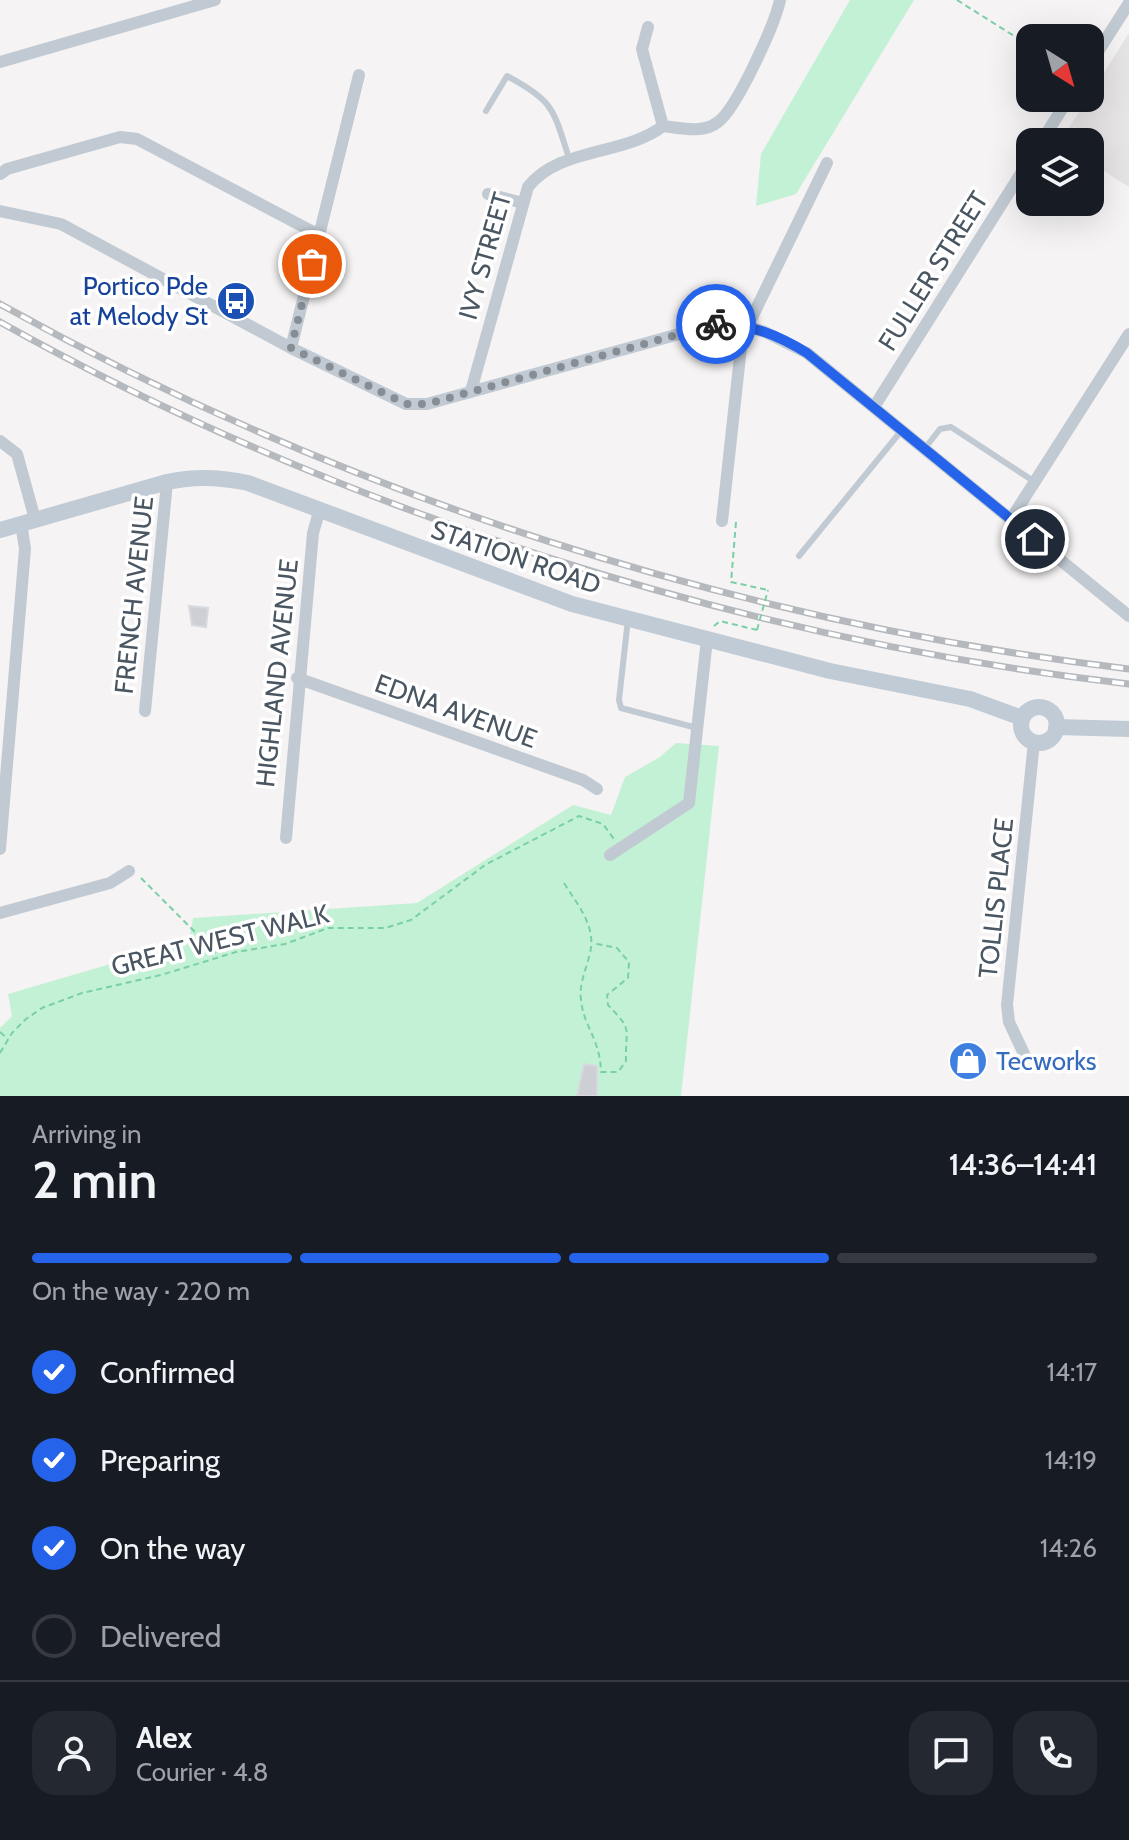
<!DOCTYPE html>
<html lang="en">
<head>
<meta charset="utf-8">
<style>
  :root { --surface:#171b24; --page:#242831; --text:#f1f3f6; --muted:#9ea1a6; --line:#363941; --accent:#2563eb }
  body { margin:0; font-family:Cabin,sans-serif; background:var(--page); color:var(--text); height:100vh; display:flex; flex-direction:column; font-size:30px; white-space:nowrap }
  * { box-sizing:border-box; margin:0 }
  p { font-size:26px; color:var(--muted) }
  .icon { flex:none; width:44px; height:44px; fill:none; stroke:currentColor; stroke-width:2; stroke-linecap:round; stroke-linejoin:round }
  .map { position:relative; height:1096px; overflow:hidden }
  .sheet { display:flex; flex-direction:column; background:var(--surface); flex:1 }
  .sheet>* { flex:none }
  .needle { width:52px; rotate:143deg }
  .buttons { position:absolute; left:1016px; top:24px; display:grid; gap:16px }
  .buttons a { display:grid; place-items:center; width:88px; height:88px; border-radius:16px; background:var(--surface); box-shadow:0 8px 32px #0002; font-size:40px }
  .pin { position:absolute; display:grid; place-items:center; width:68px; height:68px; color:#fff; margin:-34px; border:4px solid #fff; border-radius:50%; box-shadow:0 2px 8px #0007 }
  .courier { position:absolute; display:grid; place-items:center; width:80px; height:80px; margin:-40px; border:6px solid #2563eb; border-radius:50%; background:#fff; color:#222; box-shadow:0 2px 10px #0007 }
  .summary em { font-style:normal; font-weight:600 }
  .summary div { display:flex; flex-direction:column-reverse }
  .summary { display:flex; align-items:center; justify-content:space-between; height:136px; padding:0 32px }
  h1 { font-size:52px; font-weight:600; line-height:60px }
  .bar { display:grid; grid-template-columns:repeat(4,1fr); gap:12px 8px; align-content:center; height:96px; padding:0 32px }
  .bar i { height:10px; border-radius:6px; background:var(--line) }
  .bar .current { background:var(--accent) }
  .bar p { grid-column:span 4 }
  .line { display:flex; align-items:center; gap:20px; padding:0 32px; border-top:2px solid var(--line) }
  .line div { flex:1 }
  .round { display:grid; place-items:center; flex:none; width:84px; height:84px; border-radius:24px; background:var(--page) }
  ol { padding:0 32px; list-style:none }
  li { display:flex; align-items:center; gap:24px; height:88px }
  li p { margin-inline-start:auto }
  li .icon { padding:8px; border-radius:50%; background:var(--accent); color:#fff; stroke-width:4 }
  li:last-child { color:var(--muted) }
  li i { width:44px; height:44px; border:4px solid var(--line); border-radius:50% }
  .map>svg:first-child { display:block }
</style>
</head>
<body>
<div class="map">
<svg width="1129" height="1096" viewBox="0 0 1129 1096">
  <rect width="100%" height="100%" fill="#f5f3f3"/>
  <path fill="#e6e4e5" d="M1129 33V187L1090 162V142H1060Z"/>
  <path fill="#c3f1d5" d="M850 0H914L796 194 756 206 761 154Z
    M676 743 719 746 681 1096H0V1028L12 1016 8 994 189 941 193 918 417 903 573 805 611 815 625 777 660 757Z"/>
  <path fill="#cdcfd5" stroke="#d7d9de" stroke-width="2" d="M189 606 208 608 206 627 192 625Z
    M584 1064 597 1066V1096H577Z"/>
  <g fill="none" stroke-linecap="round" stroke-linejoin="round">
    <path stroke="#7ad0a6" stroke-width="2" stroke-dasharray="6 4" stroke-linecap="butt" d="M957 0 1030 46
      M736 522 731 582 768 590
      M714 626 720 621 757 630
      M141 878 218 955
      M564 883C579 907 598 928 589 957 585 972 579 985 581 1000 584 1028 600 1038 601 1072H618L626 1061C625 1026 634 1032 608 1005L607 995 628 978 629 962 617 948 593 943
      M0 1032 8 1039
      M0 1053 12 1033 26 1019 42 1008 82 993 161 975 236 952 285 944 328 928H385L411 920 485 865 579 816 603 824 614 839"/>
    <path stroke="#c1cad2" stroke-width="6" d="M486 111 507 76C556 102 553 110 570 161
      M925 448 940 429 951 427 1035 482
      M799 556 902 430
      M628 619 619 700 621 708 697 728"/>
    <path stroke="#c1cad2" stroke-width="12" d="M648 27 642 49 663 126
      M0 62 215 0
      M1090 64 1129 3
      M663 126C681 128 703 134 718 122 737 108 775 24 780 0
      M1041 142 1069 98
      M0 174 7 169 120 137 137 139 319 235
      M488 194 523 203
      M0 211 61 224 291 348 406 404H427L715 324 746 326 765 332 807 353 1129 616
      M291 348 359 75
      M471 391 528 187C559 147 624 156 663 126
      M874 407 1030 159
      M0 441 17 454 35 519
      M1011 519 1129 334
      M722 521 742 338 827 163
      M297 678 583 780 597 789
      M145 711 167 482
      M286 838 313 533 319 512
      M0 849 25 549 21 523
      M610 855 689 803 707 639
      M0 913 110 883 129 871
      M1025 1056 1009 1022 1007 1005 1034 742"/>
    <path stroke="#c1cbd6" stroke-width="16" d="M0 530 167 482C196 476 219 477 248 483L572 604 830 671 970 699 1022 718
      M1021 725a18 18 0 1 1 36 0a18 18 0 1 1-36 0Z
      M1056 727 1129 729"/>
    <g stroke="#b5b8bd" stroke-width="7">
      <path id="rail" d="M0 304C345 496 737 622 1129 669
        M0 322C338 511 745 640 1129 684"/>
    </g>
    <use href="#rail" stroke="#fff" stroke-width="4" stroke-dasharray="12" stroke-linecap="butt"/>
    <path stroke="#7ad0a6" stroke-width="2" stroke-dasharray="6 4" stroke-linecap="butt" d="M757 630 768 590"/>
  </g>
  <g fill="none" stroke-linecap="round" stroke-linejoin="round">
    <path stroke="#868d94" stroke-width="8" stroke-dasharray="0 14.4" d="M312 264 291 348 406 404H427L716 324"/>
    <path stroke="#2563eb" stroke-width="10" d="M716 324C751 324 778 335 807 353L1035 539"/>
  </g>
  <defs>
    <g id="bus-disc" transform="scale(2)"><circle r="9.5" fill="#1a4fb4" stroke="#fff"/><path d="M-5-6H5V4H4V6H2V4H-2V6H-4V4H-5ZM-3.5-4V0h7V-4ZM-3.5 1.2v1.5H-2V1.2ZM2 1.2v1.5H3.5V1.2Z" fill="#fff"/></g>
    <g id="shop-disc" transform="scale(2)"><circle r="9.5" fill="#3f7fe0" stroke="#fff"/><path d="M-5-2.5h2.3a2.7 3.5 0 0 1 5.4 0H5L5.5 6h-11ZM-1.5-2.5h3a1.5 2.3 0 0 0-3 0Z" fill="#fff"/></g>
  </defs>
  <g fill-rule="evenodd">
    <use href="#bus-disc" x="236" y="301"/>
    <use href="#shop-disc" x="968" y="1061"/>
  </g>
  <g text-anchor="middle" stroke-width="7" stroke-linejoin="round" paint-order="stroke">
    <g font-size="26" fill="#4a5661" stroke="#fff">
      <text transform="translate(485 256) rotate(-74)" y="9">IVY STREET</text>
      <text transform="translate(933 271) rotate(-58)" y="9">FULLER STREET</text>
      <text transform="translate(516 557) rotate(19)" y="9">STATION ROAD</text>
      <text transform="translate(134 595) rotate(-84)" y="9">FRENCH AVENUE</text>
      <text transform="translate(277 673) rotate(-84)" y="9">HIGHLAND AVENUE</text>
      <text transform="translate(456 711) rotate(20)" y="9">EDNA AVENUE</text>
      <text transform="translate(996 898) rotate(-84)" y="9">TOLLIS PLACE</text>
      <text transform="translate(220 940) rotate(-14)" y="9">GREAT WEST WALK</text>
    </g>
    <g font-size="26" fill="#164399" stroke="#fff" text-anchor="end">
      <text x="208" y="295">Portico Pde<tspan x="208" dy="30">at Melody St</tspan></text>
    </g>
    <g font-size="26" fill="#366cbe" stroke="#fff" text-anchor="start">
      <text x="996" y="1070">Tecworks</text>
    </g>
  </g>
</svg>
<div class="buttons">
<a><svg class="needle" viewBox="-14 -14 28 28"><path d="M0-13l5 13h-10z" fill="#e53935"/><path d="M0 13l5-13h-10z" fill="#9ea1a6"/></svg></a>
<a><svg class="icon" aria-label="layers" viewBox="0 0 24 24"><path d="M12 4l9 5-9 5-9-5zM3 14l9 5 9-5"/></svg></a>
</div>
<div class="pin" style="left:312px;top:264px;background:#ea580c"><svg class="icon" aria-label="bag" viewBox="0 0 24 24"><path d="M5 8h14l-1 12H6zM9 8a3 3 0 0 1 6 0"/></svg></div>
<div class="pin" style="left:1035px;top:539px;background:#1f2937"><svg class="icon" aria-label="home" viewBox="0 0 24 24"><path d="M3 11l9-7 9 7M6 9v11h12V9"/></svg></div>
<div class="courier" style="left:716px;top:324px"><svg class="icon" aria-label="bike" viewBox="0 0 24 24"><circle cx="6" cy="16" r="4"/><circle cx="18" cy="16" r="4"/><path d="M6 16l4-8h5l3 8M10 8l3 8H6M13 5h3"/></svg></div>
</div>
<section class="sheet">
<div class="summary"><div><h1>2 min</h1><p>Arriving in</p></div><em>14:36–14:41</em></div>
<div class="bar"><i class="current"></i><i class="current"></i><i class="current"></i><i></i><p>On the way · 220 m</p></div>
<ol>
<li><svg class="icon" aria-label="check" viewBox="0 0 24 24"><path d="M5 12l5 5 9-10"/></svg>Confirmed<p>14:17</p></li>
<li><svg class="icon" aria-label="check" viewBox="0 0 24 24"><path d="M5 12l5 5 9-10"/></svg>Preparing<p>14:19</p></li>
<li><svg class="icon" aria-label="check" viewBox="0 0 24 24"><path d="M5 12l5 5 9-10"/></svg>On the way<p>14:26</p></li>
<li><i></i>Delivered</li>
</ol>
<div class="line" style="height:144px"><a class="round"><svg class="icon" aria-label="person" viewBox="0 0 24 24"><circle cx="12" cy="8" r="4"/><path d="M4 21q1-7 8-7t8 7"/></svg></a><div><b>Alex</b><p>Courier · 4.8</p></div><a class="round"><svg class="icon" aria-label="chat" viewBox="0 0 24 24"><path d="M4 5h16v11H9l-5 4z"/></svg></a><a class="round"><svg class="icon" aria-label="phone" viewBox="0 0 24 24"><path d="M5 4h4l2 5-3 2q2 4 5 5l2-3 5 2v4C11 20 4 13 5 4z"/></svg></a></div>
</section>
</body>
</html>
